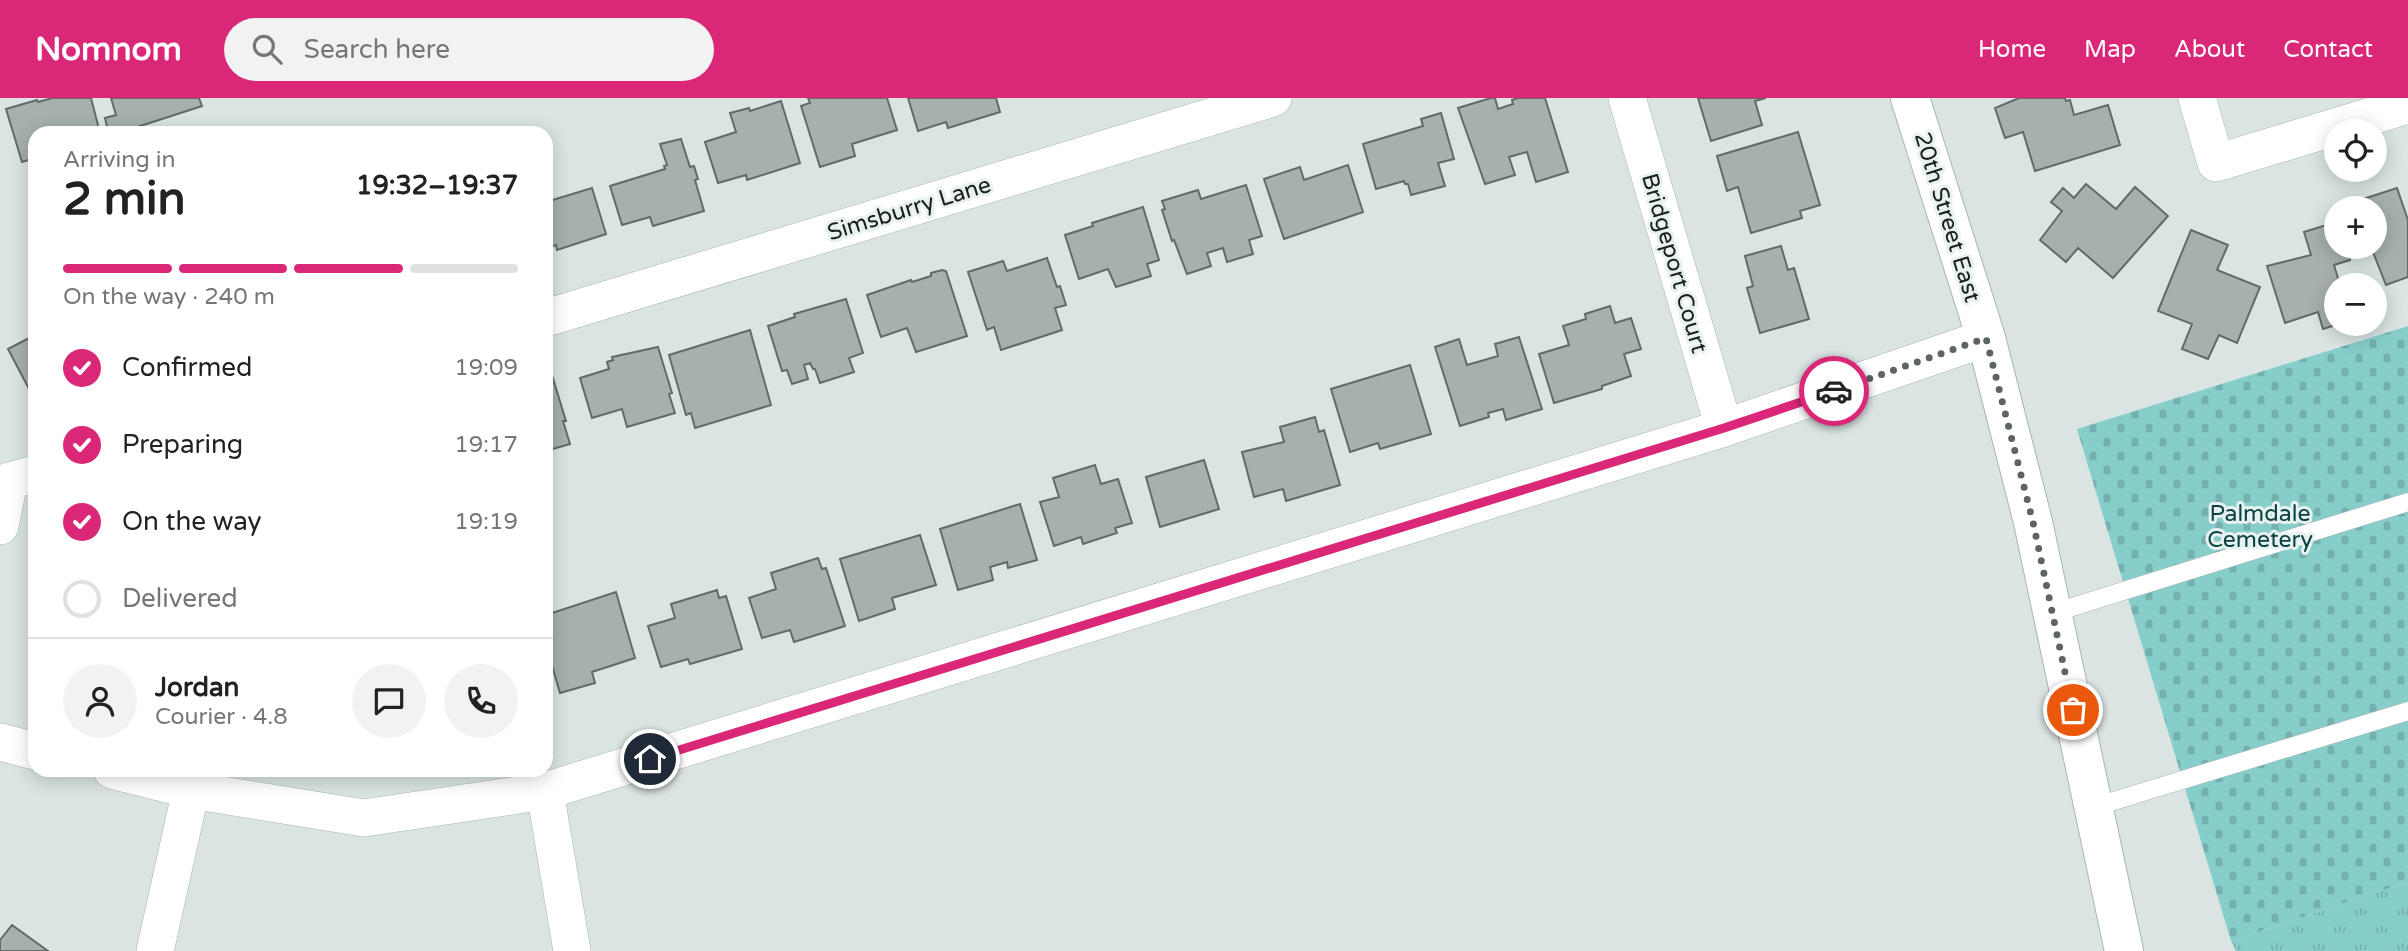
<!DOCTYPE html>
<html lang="en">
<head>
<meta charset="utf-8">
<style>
  :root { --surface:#fff; --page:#f2f2f2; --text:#222; --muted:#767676; --line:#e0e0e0; --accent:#db2777 }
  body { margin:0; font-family:"Varela Round",sans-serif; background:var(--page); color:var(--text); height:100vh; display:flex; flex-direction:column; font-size:26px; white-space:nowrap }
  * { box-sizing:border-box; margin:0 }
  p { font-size:23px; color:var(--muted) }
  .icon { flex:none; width:38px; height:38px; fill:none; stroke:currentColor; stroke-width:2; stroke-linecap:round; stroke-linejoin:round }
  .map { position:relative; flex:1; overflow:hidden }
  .drawer { position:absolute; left:28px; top:28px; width:525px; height:651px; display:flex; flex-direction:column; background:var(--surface); border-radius:21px; box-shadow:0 4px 18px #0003 }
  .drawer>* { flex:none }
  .controls { position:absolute; left:2324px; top:21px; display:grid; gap:14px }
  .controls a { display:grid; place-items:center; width:63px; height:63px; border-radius:50%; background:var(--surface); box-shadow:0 4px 18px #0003; font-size:35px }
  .pin { position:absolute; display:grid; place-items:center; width:60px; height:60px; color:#fff; margin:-30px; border:4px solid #fff; border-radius:50%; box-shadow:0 2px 7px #0007 }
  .courier { position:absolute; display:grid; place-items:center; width:70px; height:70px; margin:-35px; border:5px solid #db2777; border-radius:50%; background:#fff; color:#222; box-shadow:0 2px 9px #0007 }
  .summary em { font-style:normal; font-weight:800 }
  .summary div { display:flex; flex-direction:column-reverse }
  .summary { display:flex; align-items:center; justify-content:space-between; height:119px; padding:0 35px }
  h1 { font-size:46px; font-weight:800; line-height:52px }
  .bar { display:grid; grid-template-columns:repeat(4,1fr); gap:10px 7px; align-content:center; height:84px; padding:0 35px }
  .bar i { height:9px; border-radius:5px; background:var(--line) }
  .bar .current { background:var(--accent) }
  .bar p { grid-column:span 4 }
  .line { display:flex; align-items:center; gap:18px; padding:0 35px; border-top:2px solid var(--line) }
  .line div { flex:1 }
  .round { display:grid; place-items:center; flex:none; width:74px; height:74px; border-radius:37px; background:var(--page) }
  ol { padding:0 35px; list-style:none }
  li { display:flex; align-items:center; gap:21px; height:77px }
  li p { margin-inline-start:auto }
  li .icon { padding:7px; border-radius:50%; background:var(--accent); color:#fff; stroke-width:4 }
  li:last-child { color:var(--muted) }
  li i { width:38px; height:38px; border:4px solid var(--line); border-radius:50% }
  header { display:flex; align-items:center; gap:42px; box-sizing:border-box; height:98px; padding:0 35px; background:var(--accent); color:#fff }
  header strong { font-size:33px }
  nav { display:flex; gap:38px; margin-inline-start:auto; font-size:24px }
  .search { width:490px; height:63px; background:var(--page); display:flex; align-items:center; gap:18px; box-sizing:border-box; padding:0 24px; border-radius:38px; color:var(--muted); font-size:26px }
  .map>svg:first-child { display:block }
</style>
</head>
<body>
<header>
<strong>Nomnom</strong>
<div class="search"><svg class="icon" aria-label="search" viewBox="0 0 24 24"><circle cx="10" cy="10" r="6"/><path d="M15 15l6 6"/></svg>Search here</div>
<nav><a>Home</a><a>Map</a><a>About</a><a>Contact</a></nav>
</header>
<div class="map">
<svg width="2408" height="853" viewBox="0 0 2408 853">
  <defs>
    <pattern id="cemetery-stones" width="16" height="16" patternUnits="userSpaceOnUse" patternTransform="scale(1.75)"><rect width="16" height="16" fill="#87cecb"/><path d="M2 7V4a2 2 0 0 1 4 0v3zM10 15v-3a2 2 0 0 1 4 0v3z" fill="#74b0ae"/></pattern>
    <pattern id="park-tufts" width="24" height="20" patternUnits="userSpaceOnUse" patternTransform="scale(1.75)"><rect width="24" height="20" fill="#87cecb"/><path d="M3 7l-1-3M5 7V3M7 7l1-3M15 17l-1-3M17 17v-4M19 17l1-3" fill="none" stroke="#74b0ae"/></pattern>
  </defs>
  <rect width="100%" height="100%" fill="#d9e4e3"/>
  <path fill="url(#cemetery-stones)" d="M2408 228V784L2231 843 2077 331Z"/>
  <path fill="url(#park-tufts)" d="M2408 784V853H2236L2231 843Z"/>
  <path fill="#a6b0af" stroke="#626b6b" stroke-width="2" d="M52 0H91L100 35H35V60L22 64 6 11 37 2 38 4Z
    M111 0H199L202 8 122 34 121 30 108 33 105 20 116 17Z
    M808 0H887L897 32 852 46 855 58 820 69 801 8 810 5Z
    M908 0H996L1000 14 948 30 946 24 918 33Z
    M1491 0H1495L1498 11 1513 6 1512 2 1518 0H1545L1568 74 1536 84 1527 54 1509 59 1515 77 1485 86 1458 10Z
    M1698 0H1766L1755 3 1762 27 1711 43Z
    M2019 0H2065L2066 3 2070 2 2074 17 2108 7 2120 47 2035 73 2023 34 2005 40 1995 10Z
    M781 3 800 65 747 82 746 77 718 85 705 44 736 34 730 15 749 10 750 13Z
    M1441 15 1454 61 1438 65 1445 88 1411 97 1408 86H1405L1404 83 1376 91 1363 46 1423 28 1421 21Z
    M1798 34 1820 107 1800 113 1802 120 1751 135 1738 89 1727 93 1717 58Z
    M681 41 690 69 694 68 698 81 695 82 704 113 653 128 650 119 622 127 610 88 665 71 664 68 667 67 660 46Z
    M1348 67 1363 114 1284 141 1264 81 1300 69 1304 82Z
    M2086 86 2116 111 2135 89 2168 118 2113 180 2078 150 2066 164 2040 142 2062 113 2051 104 2063 90 2074 100Z
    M1246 87 1262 138 1249 142 1253 156 1227 164 1223 150 1207 155 1211 168 1187 176 1174 142 1172 143 1162 112 1165 111 1162 103 1198 92 1201 101Z
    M592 90 606 136 557 152 556 147 546 150V104Z
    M2397 90 2408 122V179L2386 187 2371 149H2375V110H2359L2357 103Z
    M1143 109 1159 162 1147 166 1151 178 1116 189 1108 171 1079 181 1065 137 1093 128 1092 125Z
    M2336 124V149H2346L2350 162 2334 167 2340 187H2336V226H2339L2323 231 2318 214 2285 225 2267 168 2311 157 2304 134Z
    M2191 132 2228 147 2217 172 2260 189 2237 245 2219 237 2208 261 2182 251 2192 226 2158 213Z
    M1781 148 1788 172 1794 170 1809 221 1760 235 1747 190 1753 188 1745 158Z
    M1047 160 1057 189 1060 188 1066 207 1055 210 1062 232 1001 252 994 229 987 232 968 174 1003 163 1007 173Z
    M942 172 946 173 967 238 916 254 907 230 881 239 867 197 911 182 912 184 931 178V175Z
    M846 201 863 255 849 260 854 274 820 285 815 271H813L810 265 804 267 808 281 792 286 787 272 782 273 768 228 795 219 794 216Z
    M1610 208 1615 225 1631 220 1641 251 1624 256 1631 278 1602 288V291L1554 305 1539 256 1569 247 1563 228 1586 221 1585 216Z
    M750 232 771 307 695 330 691 315 686 317 669 257Z
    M35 237V288L29 291 8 251Z
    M1519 239 1542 311 1506 322 1503 311 1488 315 1489 319 1460 328 1435 249 1459 241 1467 267 1498 258 1495 246Z
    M658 249 672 295 669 296 675 315 627 329 622 311 592 320 580 280 609 271 607 264 613 262 612 259Z
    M1410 267 1431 336 1380 351 1378 345 1350 354 1331 291Z
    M551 274 566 323H563L570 346 546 353V275Z
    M1315 319 1319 334 1324 332 1340 387 1286 403 1283 391 1254 399 1242 354 1284 344 1280 329Z
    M1204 362 1219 411 1160 429 1146 379Z
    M1095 367 1101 386 1118 381 1132 425 1115 430 1117 435 1083 446 1081 439 1054 448 1040 404 1059 399 1053 380Z
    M1020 406 1037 462 1008 470 1007 464 990 469 993 482 958 492 940 431Z
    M920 437 936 487 892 500 895 511 859 523 840 461Z
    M818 460 822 471 826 470 845 528 794 544 790 532 762 540 749 500 776 491 771 475Z
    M717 492 719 500 726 498 742 551 690 566 688 561 661 569 648 528 675 520 671 506Z
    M616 494 635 560 592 574 595 585 560 595 546 547V517Z
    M12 827 48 853H0V842Z"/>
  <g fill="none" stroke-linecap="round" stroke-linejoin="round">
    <g stroke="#aab4b4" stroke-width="19">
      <path id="lane" d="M2053 515 2408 404
        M2094 709 2408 613"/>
    </g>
    <g stroke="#aab4b4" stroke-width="38">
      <path id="street" d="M1627 0 1724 330
        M2197 0 2216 65 2408 7
        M546 220 1273 0
        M0 428 9 383 35 376
        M0 644 35 653
        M112 672 191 692 364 720 545 693 1724 330 1986 240
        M545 693 572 853
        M155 853 191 692"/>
    </g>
    <g stroke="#aab4b4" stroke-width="40">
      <path id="secondary" d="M1910 0 1986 240 2033 424 2124 853"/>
    </g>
    <use href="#lane" stroke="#fff" stroke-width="18"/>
    <use href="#street" stroke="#fff" stroke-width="37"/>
    <use href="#secondary" stroke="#fff" stroke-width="38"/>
  </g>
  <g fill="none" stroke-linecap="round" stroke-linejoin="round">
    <path stroke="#5e6463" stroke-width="7" stroke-dasharray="0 12.6" d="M1834 293 1986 240 2033 424 2073 612"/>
    <path stroke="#db2777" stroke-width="9" d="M650 661 1724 330 1834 293"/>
  </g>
  <g text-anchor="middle" stroke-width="6" stroke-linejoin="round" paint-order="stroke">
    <g font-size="23" fill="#1b1f1e" stroke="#e6f1f0">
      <text transform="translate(909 110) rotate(-17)" y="8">Simsburry Lane</text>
      <text transform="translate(1948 119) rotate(73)" y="8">20th Street East</text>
      <text transform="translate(1675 165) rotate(74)" y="8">Bridgeport Court</text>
    </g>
    <g font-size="23" fill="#0a4240" stroke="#e6f1f0">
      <text x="2260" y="423">Palmdale<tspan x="2260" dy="26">Cemetery</tspan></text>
    </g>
  </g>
</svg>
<div class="controls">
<a><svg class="icon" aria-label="locate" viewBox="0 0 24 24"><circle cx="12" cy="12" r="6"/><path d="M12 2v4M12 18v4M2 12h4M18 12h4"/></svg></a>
<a>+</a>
<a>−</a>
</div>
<div class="pin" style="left:2073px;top:612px;background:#ea580c"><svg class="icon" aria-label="bag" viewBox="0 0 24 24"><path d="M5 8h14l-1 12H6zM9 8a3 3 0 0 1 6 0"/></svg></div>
<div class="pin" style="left:650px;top:661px;background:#1f2937"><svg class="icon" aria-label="home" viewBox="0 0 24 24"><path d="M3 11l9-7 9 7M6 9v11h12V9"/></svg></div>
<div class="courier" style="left:1834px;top:293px"><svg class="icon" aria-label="car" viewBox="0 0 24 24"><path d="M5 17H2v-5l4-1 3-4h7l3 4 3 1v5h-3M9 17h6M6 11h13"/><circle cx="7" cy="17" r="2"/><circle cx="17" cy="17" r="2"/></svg></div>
<section class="drawer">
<div class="summary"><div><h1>2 min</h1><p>Arriving in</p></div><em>19:32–19:37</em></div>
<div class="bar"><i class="current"></i><i class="current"></i><i class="current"></i><i></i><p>On the way · 240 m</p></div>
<ol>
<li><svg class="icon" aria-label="check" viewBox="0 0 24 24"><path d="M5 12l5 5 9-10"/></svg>Confirmed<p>19:09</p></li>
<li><svg class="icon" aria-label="check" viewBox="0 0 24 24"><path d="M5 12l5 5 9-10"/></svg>Preparing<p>19:17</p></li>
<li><svg class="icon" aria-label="check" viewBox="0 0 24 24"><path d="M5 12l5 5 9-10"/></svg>On the way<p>19:19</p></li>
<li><i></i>Delivered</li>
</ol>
<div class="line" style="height:126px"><a class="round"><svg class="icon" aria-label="person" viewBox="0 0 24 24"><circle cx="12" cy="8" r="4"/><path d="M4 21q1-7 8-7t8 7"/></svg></a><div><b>Jordan</b><p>Courier · 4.8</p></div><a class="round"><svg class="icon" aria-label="chat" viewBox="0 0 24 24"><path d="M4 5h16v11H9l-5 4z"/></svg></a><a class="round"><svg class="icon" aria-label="phone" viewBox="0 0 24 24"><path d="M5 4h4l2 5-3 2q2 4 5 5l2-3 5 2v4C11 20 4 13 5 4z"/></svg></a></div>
</section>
</div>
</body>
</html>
